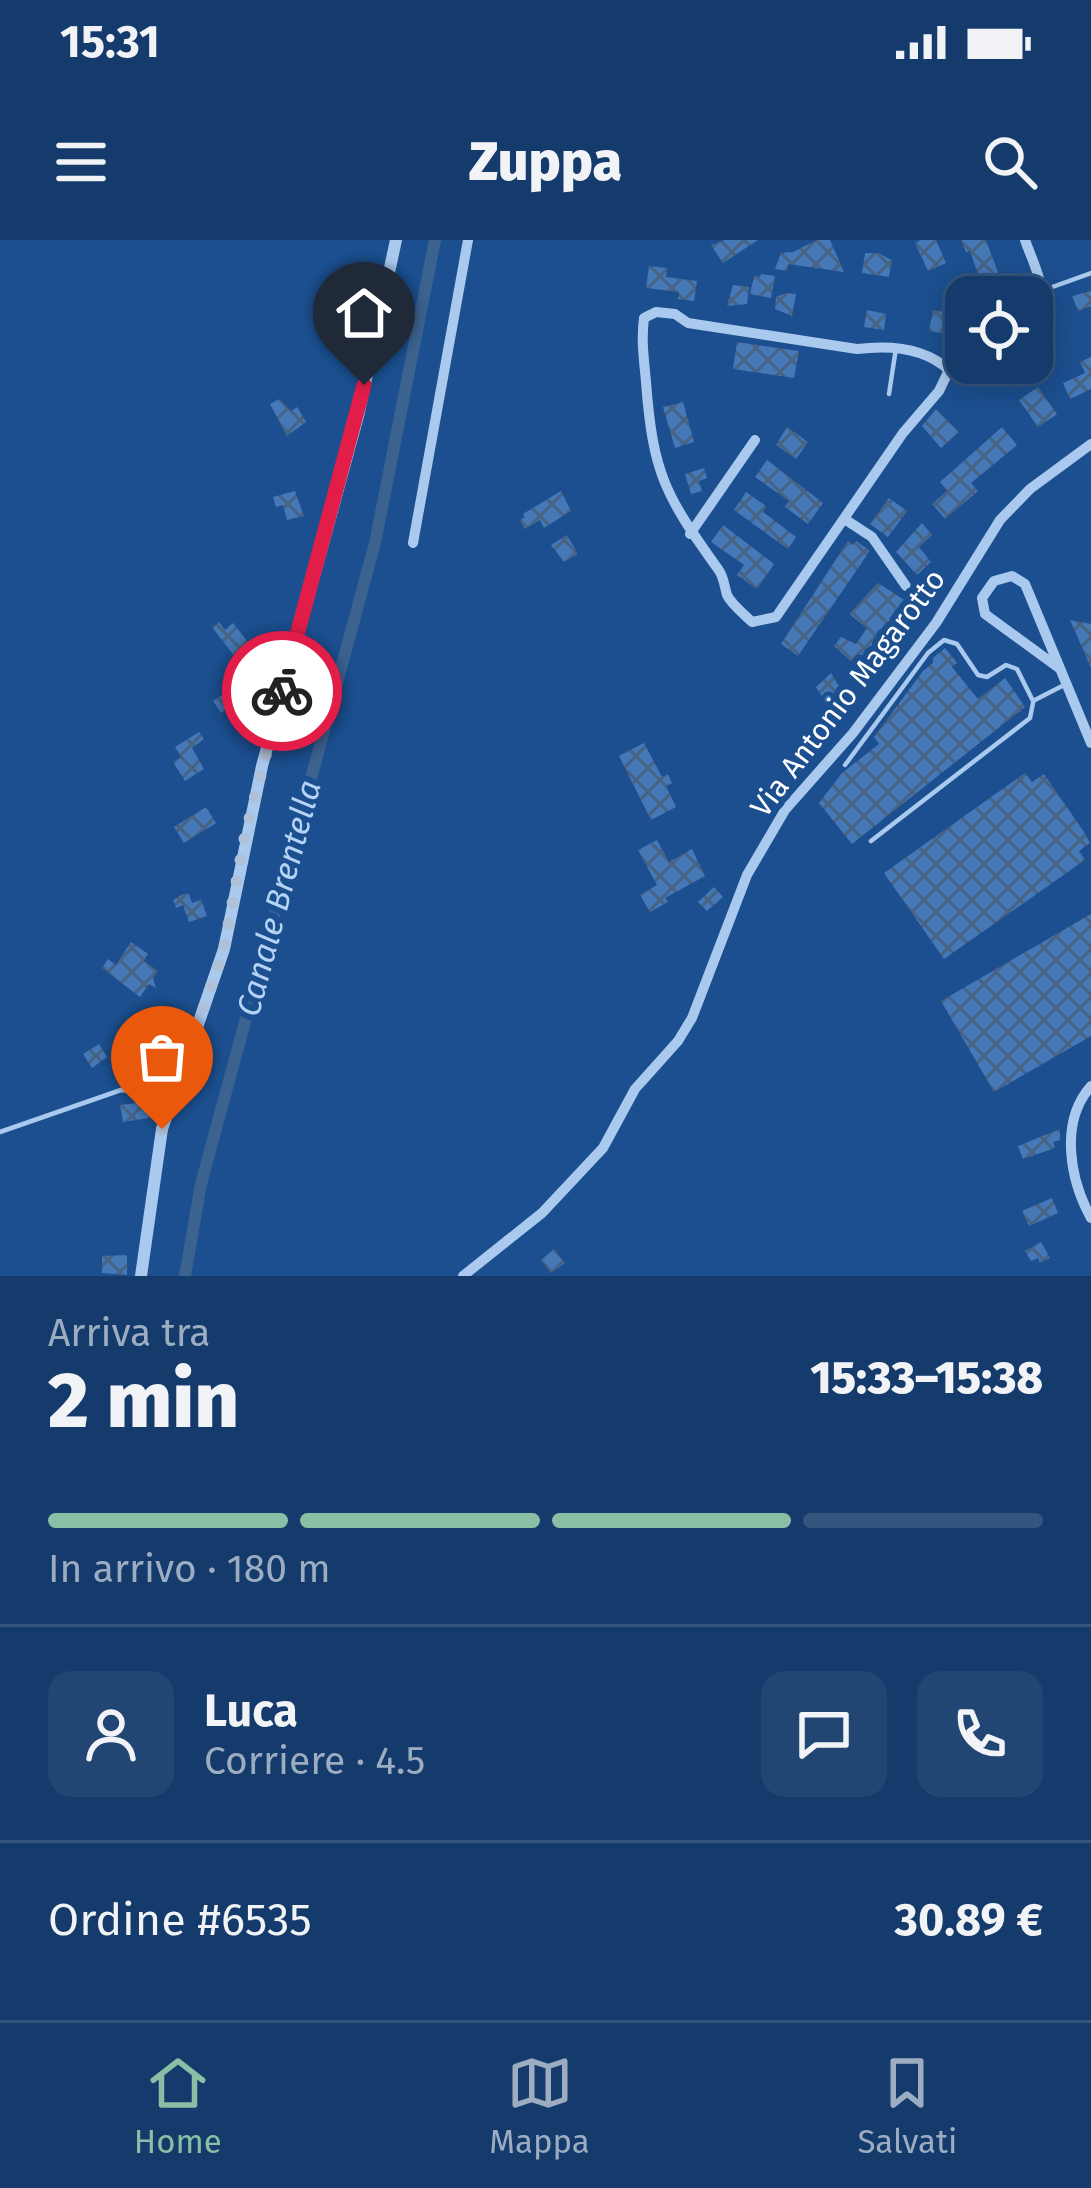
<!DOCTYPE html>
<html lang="it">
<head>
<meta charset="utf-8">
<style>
  :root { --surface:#143b6b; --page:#214673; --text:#f1f3f6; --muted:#9dadc1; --line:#33557e; --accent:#8abfa5 }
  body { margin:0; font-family:"Fira Sans",sans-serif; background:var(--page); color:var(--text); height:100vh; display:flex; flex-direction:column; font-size:45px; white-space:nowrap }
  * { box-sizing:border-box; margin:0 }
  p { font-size:39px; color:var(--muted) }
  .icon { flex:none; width:66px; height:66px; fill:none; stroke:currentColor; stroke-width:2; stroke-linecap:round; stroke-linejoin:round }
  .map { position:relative; height:1036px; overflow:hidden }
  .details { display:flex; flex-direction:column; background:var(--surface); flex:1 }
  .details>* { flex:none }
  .buttons { position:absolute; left:945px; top:36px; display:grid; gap:24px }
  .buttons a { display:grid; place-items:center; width:108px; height:108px; border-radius:24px; background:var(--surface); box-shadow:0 6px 30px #0003,0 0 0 3px var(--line); font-size:60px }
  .pin { position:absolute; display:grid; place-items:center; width:102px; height:102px; color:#fff; margin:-123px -51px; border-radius:50% 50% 50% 0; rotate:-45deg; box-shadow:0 0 12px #0007 }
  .pin .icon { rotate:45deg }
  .courier { position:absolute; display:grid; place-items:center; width:120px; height:120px; margin:-60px; border:9px solid #e11d48; border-radius:50%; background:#fff; color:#222; box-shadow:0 3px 15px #0007 }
  .overview em { font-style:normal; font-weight:800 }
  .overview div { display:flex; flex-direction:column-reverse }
  .overview { display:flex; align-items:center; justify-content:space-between; height:204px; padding:0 48px }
  h1 { font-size:78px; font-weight:800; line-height:90px }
  .bar { display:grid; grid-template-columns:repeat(4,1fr); gap:18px 12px; align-content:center; height:144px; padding:0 48px }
  .bar i { height:15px; border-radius:9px; background:var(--line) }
  .bar .on { background:var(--accent) }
  .bar p { grid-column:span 4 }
  .line { display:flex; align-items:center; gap:30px; padding:0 48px; border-top:3px solid var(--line) }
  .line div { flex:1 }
  .round { display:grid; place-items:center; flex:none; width:126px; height:126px; border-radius:24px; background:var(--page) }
  .status { display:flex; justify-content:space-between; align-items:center; height:84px; padding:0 60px; background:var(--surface); direction:ltr }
  .status svg { height:33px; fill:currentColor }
  header { display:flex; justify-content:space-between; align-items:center; height:156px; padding:0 48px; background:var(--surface); font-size:54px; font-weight:800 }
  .tab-bar { display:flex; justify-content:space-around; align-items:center; height:168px; border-top:3px solid var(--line); background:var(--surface); font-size:33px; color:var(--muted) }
  .tab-bar a { display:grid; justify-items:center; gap:6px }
  .tab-bar .on { color:var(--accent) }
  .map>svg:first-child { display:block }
</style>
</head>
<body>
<div class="status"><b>15:31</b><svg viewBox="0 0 49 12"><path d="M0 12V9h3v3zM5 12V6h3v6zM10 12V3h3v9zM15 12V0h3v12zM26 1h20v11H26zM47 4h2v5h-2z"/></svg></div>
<header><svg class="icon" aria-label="menu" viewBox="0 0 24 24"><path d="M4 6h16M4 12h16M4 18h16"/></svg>Zuppa<svg class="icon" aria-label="search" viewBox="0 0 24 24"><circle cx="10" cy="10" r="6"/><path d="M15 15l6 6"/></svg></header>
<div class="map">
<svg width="1091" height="1036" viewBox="0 0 1091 1036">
  <defs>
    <pattern id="building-cross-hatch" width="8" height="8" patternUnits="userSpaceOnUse" patternTransform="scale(3)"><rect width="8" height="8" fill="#4478b7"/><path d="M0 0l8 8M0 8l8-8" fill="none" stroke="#486282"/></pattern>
  </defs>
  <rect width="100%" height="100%" fill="#1b4f8f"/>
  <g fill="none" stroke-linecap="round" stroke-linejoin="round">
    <path stroke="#3c6290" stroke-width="12" d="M185 1036 201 944 375 303 435 0"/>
  </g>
  <path fill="url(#building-cross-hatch)" d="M725 0H758L723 23 711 5Z
    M817 0H830L844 32 788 24 787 31 775 29 781 13 793 12Z
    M921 0H936L946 23 928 31 915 3Z
    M961 0H986L1002 43 1007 41 1010 50 986 57 970 11 966 12Z
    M865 13H878L892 20 889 37 862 33Z
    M649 26 667 28 666 37 697 41 694 61 678 59 679 52 646 48Z
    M761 34 775 36 771 58 750 54 754 36 760 37Z
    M733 45 749 47 747 64 727 66Z
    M1091 51V66L1078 71 1072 56Z
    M786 53 796 54 792 76 775 69 776 57Z
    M867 70 886 74 884 90 864 87Z
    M933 70 955 74 952 95 929 91Z
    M737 102 799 111 794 138 733 129Z
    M1091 117V149L1070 159 1063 143 1085 133 1080 122Z
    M1038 147 1057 174 1038 187 1019 160Z
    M279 159 291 171 297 167 306 182 287 196 270 164Z
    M683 162 694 202 675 208 663 167Z
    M936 169 959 192 941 208 922 186Z
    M787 187 808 202 796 219 776 205Z
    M1002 187 1017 205 971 243 978 251 945 279 932 264 947 251 940 242Z
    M767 220 823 263 808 284 785 267 789 261 755 237Z
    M704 228 707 238 699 241 702 251 691 254 685 234Z
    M295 251 304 276 287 280 283 265 276 267 273 257Z
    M561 251 571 271 544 288 540 280 525 289 520 280 525 277 523 274Z
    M746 252 766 266 763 272 796 297 788 309 734 270Z
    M889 258 907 271 888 297 870 284Z
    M922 283 932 295 919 307 931 322 917 335 896 312Z
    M723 285 774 324 757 349 737 335 744 325 711 302Z
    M567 295 578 314 564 322 551 305Z
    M848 301 853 305 856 301 869 310 867 315 798 416 781 404Z
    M878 343 912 365 862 431 834 406 841 397 856 404 867 388 849 374Z
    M1070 380 1091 384V428Z
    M219 382 225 390 233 383 254 410 239 422 212 387Z
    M945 408 957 423 952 427 978 459 1005 438 1025 467 852 604 819 563 842 533 879 504 874 497 923 431 933 423V418Z
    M831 433 846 458 829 468 816 447Z
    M239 444 247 456 221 473 213 461Z
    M199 492 204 499 192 508 204 529 185 541 173 522 181 517 175 507Z
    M644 503 662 537 668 534 672 543 666 546 676 567 651 580 619 516Z
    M1025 533 1032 542 1044 534 1084 592 1090 603 1079 611 1085 620 944 719 884 633Z
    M206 567 216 583 184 603 174 587Z
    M657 600 669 622 692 609 705 636 665 658 668 662 650 672 640 655 657 645 638 610Z
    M714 647 723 657 707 671 698 662Z
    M183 654H189L192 663 201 660 207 676 189 682 183 665 176 668 173 660Z
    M1091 674V796L994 852 941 761Z
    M131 702 148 714 144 721 158 731 153 738 156 748 149 744 140 757 102 728 108 719 116 725Z
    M99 804 107 817 92 828 83 814Z
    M147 862 149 878 123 882 120 865Z
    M1060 889V900L1053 902 1055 908 1023 919 1018 906Z
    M1052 958 1058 973 1029 986 1022 971Z
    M1041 1002 1050 1018 1040 1023 1038 1018 1031 1021 1025 1011Z
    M554 1009 565 1023 551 1033 541 1020Z
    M127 1015V1035L102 1033V1016Z"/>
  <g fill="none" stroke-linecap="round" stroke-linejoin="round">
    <path stroke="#a9c9ee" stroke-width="4.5" d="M1044 50 1091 33
      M1032 113 1052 87 1039 80
      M1001 123 1006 134 1022 123
      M889 154 896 108
      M845 525 928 413 944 400 957 404 978 435 987 437 1006 425 1017 429 1033 461 1066 444
      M871 601 1030 478 1033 463
      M0 892 121 850 145 852 170 861"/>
    <path stroke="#a9c9ee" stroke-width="10" d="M1025 0C1036 31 1053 57 1032 87
      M656 72 675 74 688 83 857 109C889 105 924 107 949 130L939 151 903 193 776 377 752 382C744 374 732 365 727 355 724 345 724 337 718 329 665 255 653 234 646 142 644 119 641 101 644 78Z
      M949 130 984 123
      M846 280 872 297 906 346
      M690 294 755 200
      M413 303 468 0
      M1059 428 985 374 982 358 994 341 1012 336 1025 344 1091 503
      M1091 846C1059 882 1070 940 1091 978
      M463 1036 542 973 603 908 635 849 678 801 692 778 747 635 785 570 853 493 936 383 1000 280 1030 249 1091 204"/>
    <path stroke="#a9c9ee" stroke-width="12" d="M141 1036 162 889 224 709 262 526 358 176 396 0"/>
  </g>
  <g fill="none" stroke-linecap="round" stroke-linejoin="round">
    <path stroke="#afc1d8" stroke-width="12" stroke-dasharray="0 21.6" d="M162 889 224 709 245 596 282 451"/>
    <path stroke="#e11d48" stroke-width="15" d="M282 451 364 145"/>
  </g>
  <g text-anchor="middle" stroke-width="12" stroke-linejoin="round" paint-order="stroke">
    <g font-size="30" fill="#fff" stroke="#1b4f8f">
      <text transform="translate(848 453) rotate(-53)" y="10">Via Antonio Magarotto</text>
    </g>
    <g font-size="33" font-style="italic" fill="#b5d3f5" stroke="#1b4f8f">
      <text transform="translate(278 658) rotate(-75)" y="12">Canale Brentella</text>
    </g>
  </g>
</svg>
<div class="buttons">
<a><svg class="icon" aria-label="locate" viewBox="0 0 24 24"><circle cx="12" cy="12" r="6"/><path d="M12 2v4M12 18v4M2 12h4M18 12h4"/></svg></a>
</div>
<div class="pin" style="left:162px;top:889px;background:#ea580c"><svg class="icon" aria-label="bag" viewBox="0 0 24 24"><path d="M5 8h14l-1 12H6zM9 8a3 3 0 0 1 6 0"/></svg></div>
<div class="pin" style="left:364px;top:145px;background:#1f2937"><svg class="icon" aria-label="home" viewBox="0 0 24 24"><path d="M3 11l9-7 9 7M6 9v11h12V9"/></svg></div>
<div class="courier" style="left:282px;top:451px"><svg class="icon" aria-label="bike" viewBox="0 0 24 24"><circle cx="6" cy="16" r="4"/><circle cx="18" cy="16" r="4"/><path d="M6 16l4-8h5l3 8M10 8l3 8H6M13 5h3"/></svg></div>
</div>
<section class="details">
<div class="overview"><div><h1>2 min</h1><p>Arriva tra</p></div><em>15:33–15:38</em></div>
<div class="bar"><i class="on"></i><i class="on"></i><i class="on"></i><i></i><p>In arrivo · 180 m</p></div>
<div class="line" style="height:216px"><a class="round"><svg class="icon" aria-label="person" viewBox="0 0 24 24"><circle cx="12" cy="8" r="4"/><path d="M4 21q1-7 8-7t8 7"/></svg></a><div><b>Luca</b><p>Corriere · 4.5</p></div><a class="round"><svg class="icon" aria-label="chat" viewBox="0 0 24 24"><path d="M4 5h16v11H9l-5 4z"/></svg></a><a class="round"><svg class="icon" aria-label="phone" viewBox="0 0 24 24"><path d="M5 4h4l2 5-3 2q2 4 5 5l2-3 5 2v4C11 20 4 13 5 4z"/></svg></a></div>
<div class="line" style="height:156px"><div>Ordine #6535</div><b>30.89 €</b></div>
</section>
<nav class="tab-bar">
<a class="on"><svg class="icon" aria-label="home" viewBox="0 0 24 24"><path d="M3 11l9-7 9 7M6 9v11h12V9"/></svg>Home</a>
<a><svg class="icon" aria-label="map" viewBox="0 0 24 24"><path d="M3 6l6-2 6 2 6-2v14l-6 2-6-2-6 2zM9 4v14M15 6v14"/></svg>Mappa</a>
<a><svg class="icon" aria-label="saved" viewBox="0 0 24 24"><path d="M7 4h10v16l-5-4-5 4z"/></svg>Salvati</a>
</nav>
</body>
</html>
